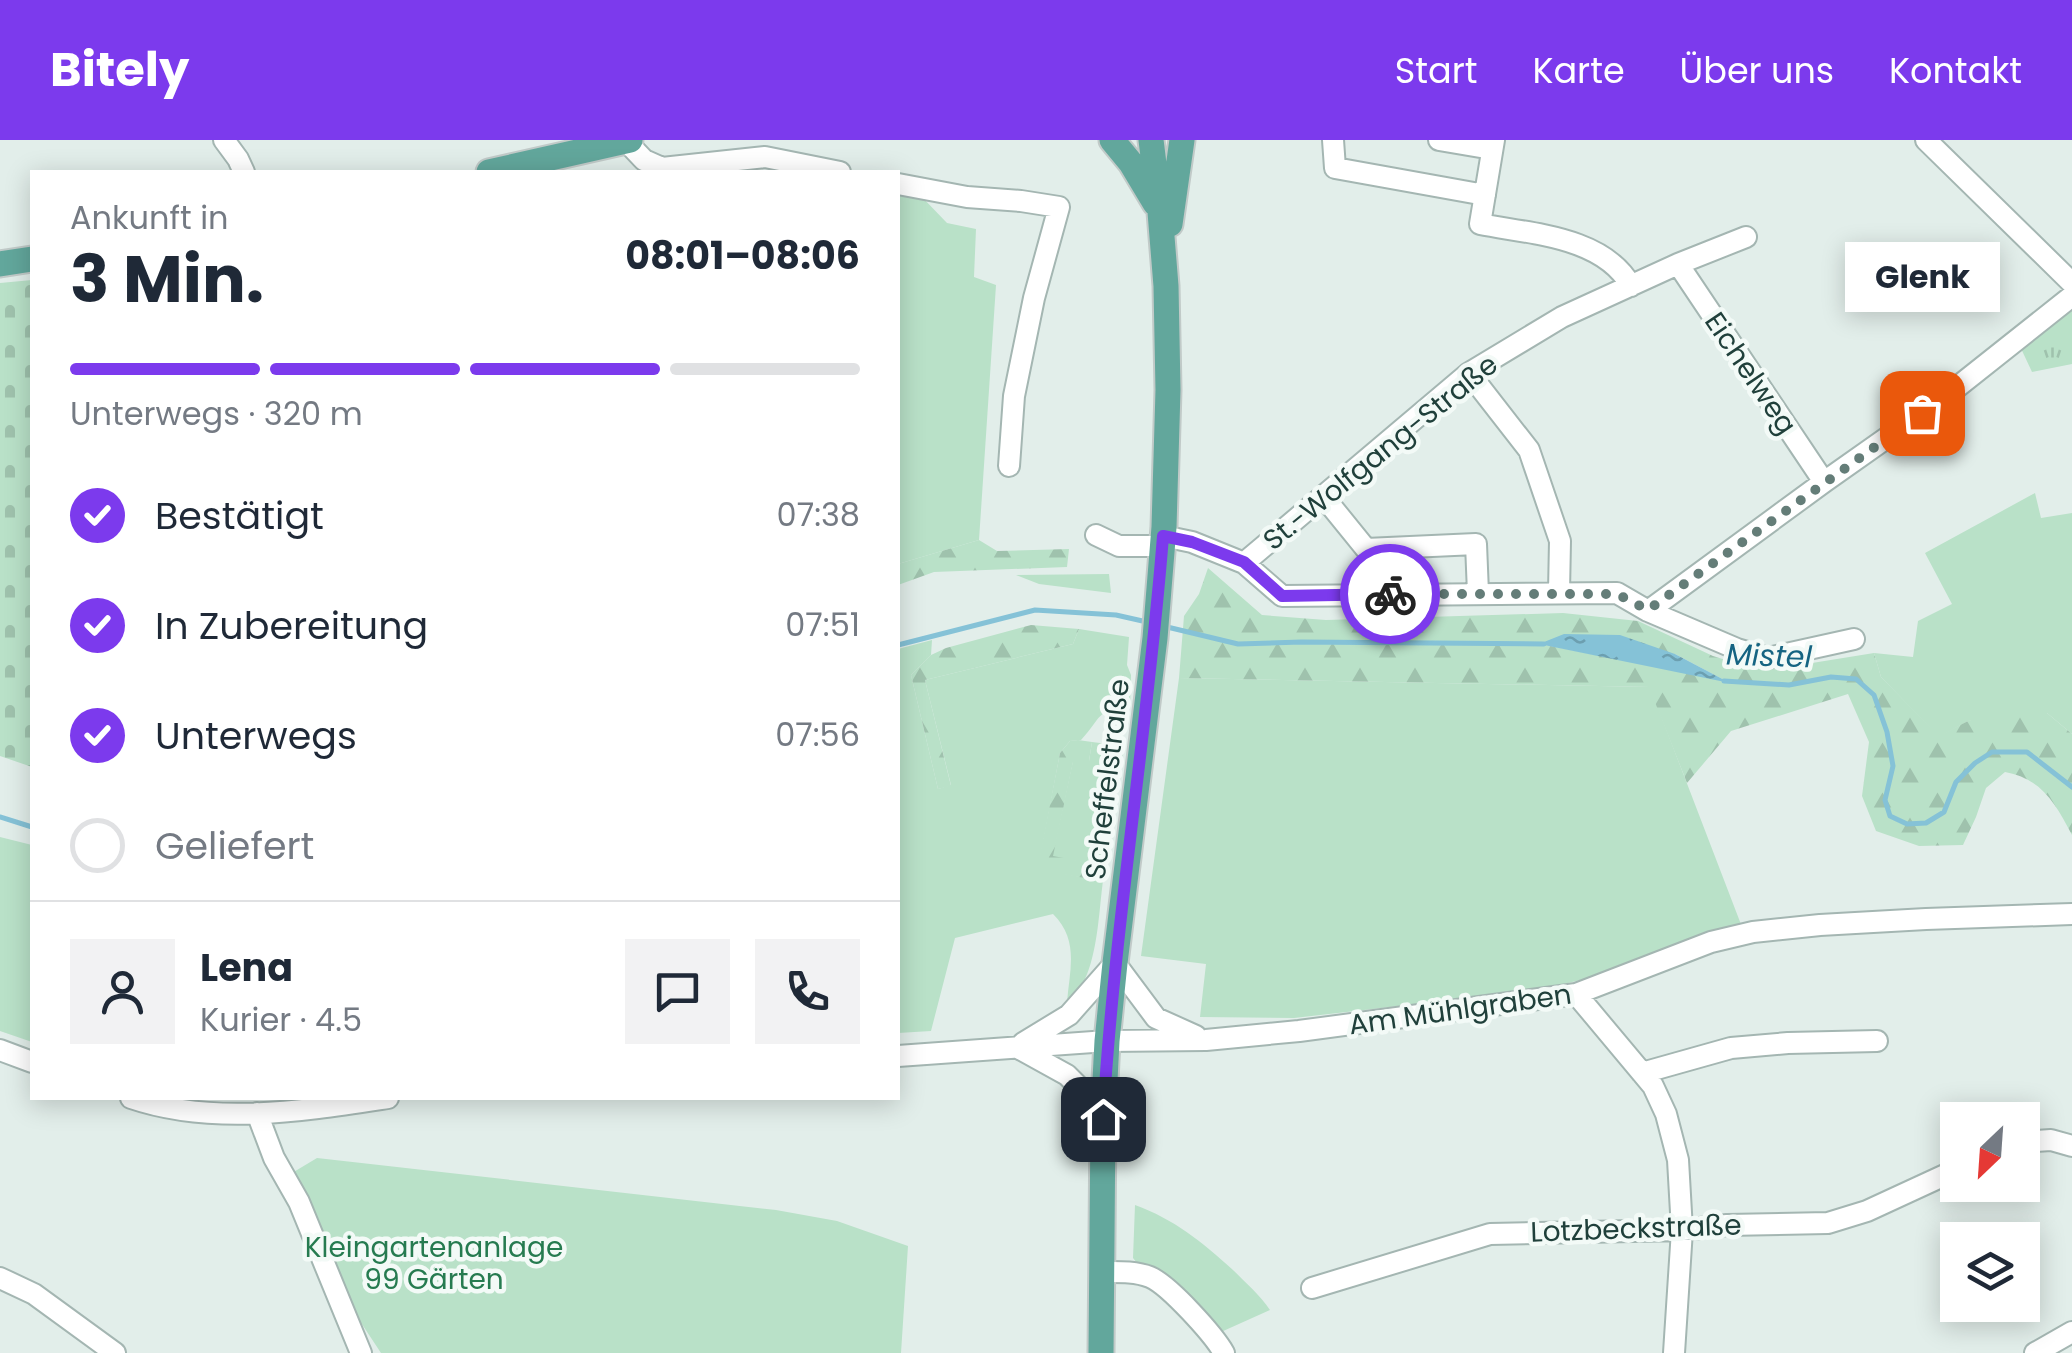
<!DOCTYPE html>
<html lang="de">
<head>
<meta charset="utf-8">
<style>
  :root { --surface:#fff; --page:#f2f2f3; --text:#1f2937; --muted:#747a83; --line:#e0e1e3; --accent:#7c3aed }
  body { margin:0; font-family:Poppins,sans-serif; background:var(--page); color:var(--text); height:100vh; display:flex; flex-direction:column; font-size:38px; white-space:nowrap }
  * { box-sizing:border-box; margin:0 }
  p { font-size:32px; color:var(--muted) }
  .icon { flex:none; width:55px; height:55px; fill:none; stroke:currentColor; stroke-width:2; stroke-linecap:round; stroke-linejoin:round }
  .map { position:relative; flex:1; overflow:hidden }
  .panel { position:absolute; left:30px; top:30px; width:870px; height:930px; display:flex; flex-direction:column; background:var(--surface); border-radius:0px; box-shadow:0 5px 25px #0003 }
  .panel>* { flex:none }
  .needle { width:65px; rotate:205deg }
  .tools { position:absolute; left:1940px; top:962px; display:grid; gap:20px }
  .tools a { display:grid; place-items:center; width:100px; height:100px; border-radius:0px; background:var(--surface); box-shadow:0 5px 25px #0003; font-size:50px }
  .pin { position:absolute; display:grid; place-items:center; width:85px; height:85px; color:#fff; margin:-42px; border-radius:20px; box-shadow:0 5px 15px #0006 }
  .courier { position:absolute; display:grid; place-items:center; width:100px; height:100px; margin:-50px; border:8px solid #7c3aed; border-radius:50%; background:#fff; color:#222; box-shadow:0 2px 12px #0007 }
  .bubble { position:absolute; height:70px; border-radius:0px; background:var(--surface); box-shadow:0 5px 25px #0003; font-size:32px; font-weight:700; line-height:70px; text-align:center }
  .summary em { font-style:normal; font-weight:700 }
  .summary div { display:flex; flex-direction:column-reverse }
  .summary { display:flex; align-items:center; justify-content:space-between; height:170px; padding:0 40px }
  h1 { font-size:65px; font-weight:700; line-height:75px }
  .bar { display:grid; grid-template-columns:repeat(4,1fr); gap:15px 10px; align-content:center; height:120px; padding:0 40px }
  .bar i { height:12px; border-radius:8px; background:var(--line) }
  .bar .on { background:var(--accent) }
  .bar p { grid-column:span 4 }
  .line { display:flex; align-items:center; gap:25px; padding:0 40px; border-top:2px solid var(--line) }
  .line div { flex:1 }
  .round { display:grid; place-items:center; flex:none; width:105px; height:105px; border-radius:0px; background:var(--page) }
  ol { padding:0 40px; list-style:none }
  li { display:flex; align-items:center; gap:30px; height:110px }
  li p { margin-inline-start:auto }
  li .icon { padding:10px; border-radius:50%; background:var(--accent); color:#fff; stroke-width:4 }
  li:last-child { color:var(--muted) }
  li i { width:55px; height:55px; border:5px solid var(--line); border-radius:50% }
  header { display:flex; align-items:center; gap:60px; box-sizing:border-box; height:140px; padding:0 50px; background:var(--accent); color:#fff }
  header strong { font-size:48px }
  nav { display:flex; gap:55px; margin-inline-start:auto; font-size:35px }
  .map>svg:first-child { display:block }
</style>
</head>
<body>
<header>
<strong>Bitely</strong>
<nav><a>Start</a><a>Karte</a><a>Über uns</a><a>Kontakt</a></nav>
</header>
<div class="map">
<svg width="2072" height="1213" viewBox="0 0 2072 1213">
  <defs>
    <pattern id="forest-firs" width="22" height="20" patternUnits="userSpaceOnUse" patternTransform="scale(2.5)"><rect width="22" height="20" fill="#b9e1c8"/><path d="M5 1l3.5 6h-7zM16 11l3.5 6h-7z" fill="#9fc2ad"/></pattern>
    <pattern id="cemetery-stones" width="16" height="16" patternUnits="userSpaceOnUse" patternTransform="scale(2.5)"><rect width="16" height="16" fill="#b9e1c8"/><path d="M2 7V4a2 2 0 0 1 4 0v3zM10 15v-3a2 2 0 0 1 4 0v3z" fill="#9fc2ad"/></pattern>
    <pattern id="park-tufts" width="24" height="20" patternUnits="userSpaceOnUse" patternTransform="scale(2.5)"><rect width="24" height="20" fill="#b9e1c8"/><path d="M3 7l-1-3M5 7V3M7 7l1-3M15 17l-1-3M17 17v-4M19 17l1-3" fill="none" stroke="#9fc2ad"/></pattern>
    <pattern id="water-ripples" width="26" height="14" patternUnits="userSpaceOnUse" patternTransform="scale(2.5)"><rect width="26" height="14" fill="#85c2d7"/><path d="M2 4q2-2 4 0t4 0M15 11q2-2 4 0t4 0" fill="none" stroke="#6c9fb0"/></pattern>
  </defs>
  <rect width="100%" height="100%" fill="#e2eeea"/>
  <path fill="#b9e1c8" d="M898 52 921 56 947 83 976 89 974 137 996 145 979 400 898 424Z
    M2035 353 2041 378 2072 373V594L2047 573 1968 581 1939 597 1881 537 1874 513 1913 517 1918 481 1952 464 1925 413Z
    M1109 434 1111 453 1039 444 1016 435Z
    M1079 489 1129 497 1127 525 1131 535 1130 565C1094 572 1103 576 1081 600L1070 601 1060 613 1038 729 1103 741C1098 776 1098 841 1067 862 1070 828 1079 800 1053 774L955 798 931 891 898 893V509L932 500 931 515 911 535 938 649 951 645 925 540 1073 504Z
    M1179 538 1650 547 1742 787 1601 835 1539 850 1294 878 1200 877 1206 824 1141 816Z
    M1092 602 1124 606 1106 726 1052 717 1073 621H1089Z
    M0 697 32 705V902L0 891Z
    M317 1018 776 1070 837 1081 908 1106 901 1213H381L348 1163 323 1094 292 1033Z
    M1135 1065C1174 1079 1202 1102 1233 1130 1246 1143 1260 1155 1270 1170L1221 1192 1137 1123 1133 1118Z"/>
  <path fill="url(#forest-firs)" fill-rule="evenodd" d="M979 400 997 411 1069 409 1067 427 934 432 898 445V424Z
    M1208 428 1262 475 1326 480 1563 473 1638 481 1713 516 1745 526 1775 529 1874 513 1881 537 1939 596 1968 581 2009 569 2047 573 2072 594V695C2055 663 2042 639 2005 632L1986 648 1976 677 1963 705 1919 706 1876 691 1862 656 1869 602 1848 554 1731 591 1687 643 1649 547 1179 538 1184 476 1199 454ZM1541 504 1675 514 1726 541Z
    M1031 485 1079 489 1073 504 925 540 951 646 938 649 911 535 931 515 946 508Z
    M1078 600 1092 602 1089 621 1073 622 1053 716 1106 726 1103 741 1037 730 1060 613 1070 601Z"/>
  <path fill="url(#cemetery-stones)" d="M32 140V627L0 616V143Z"/>
  <path fill="url(#park-tufts)" d="M2072 164V224L2032 232 2017 200Z"/>
  <path fill="url(#water-ripples)" d="M1564 494 1620 495 1675 514 1730 543 1539 504Z"/>
  <g fill="none" stroke-linecap="round" stroke-linejoin="round">
    <path stroke="#85c2d7" stroke-width="5" d="M1163 486 1238 504 1301 502 1544 504
      M898 505 1035 470 1116 475 1147 482
      M1724 541 1789 545 1831 537 1856 539 1874 555 1887 592 1893 626 1885 660 1890 676 1907 684 1926 683 1944 672 1956 642 1975 623 1992 612H2027L2072 647
      M0 677 32 687"/>
    <g stroke="#a4b6b2" stroke-width="24">
      <path id="minor" d="M224 0 238 19 244 32
        M1333 0 1335 28 1485 55
        M1439 0 1492 9
        M1494 0 1480 84C1530 94 1603 96 1631 146
        M1926 0 2072 143
        M626 1 644 20 662 28 765 17 840 32
        M898 44 967 57 1021 61 1059 67 1034 158 1014 256 1009 326
        M1678 124 1824 342
        M1469 233 1529 310 1560 401 1559 452
        M1323 356 1366 409 1476 404 1478 453
        M1096 395 1119 406H1162
        M1163 396 1192 402 1244 423 1282 456 1617 453 1648 471 1737 509 1768 518 1854 499
        M1244 423 1469 233 1562 177 1678 124 1746 97
        M1648 471 1824 342 1946 256 2072 156
        M1576 854 1653 946 1666 974 1678 1020 1682 1090 1674 1213
        M1023 903 1069 875 1115 823 1156 878 1196 896
        M1018 908 1067 935 1083 951 1103 979
        M0 910 32 922
        M898 916 1107 901 1206 900 1299 891 1576 854 1711 802 1753 792 1820 785 1926 779 2072 774
        M1642 933 1731 908 1788 903 1877 901
        M131 958C213 986 303 971 388 958
        M257 973 274 1018 299 1062 361 1213
        M2022 1002 2051 1000 2072 1006
        M1102 1132C1117 1132 1135 1131 1150 1137 1169 1145 1214 1195 1224 1213
        M0 1138 34 1154 115 1213
        M1312 1148 1490 1094 1682 1090 1727 1085 1828 1083 1867 1071 1958 1029
        M2035 1213 2072 1192"/>
    </g>
    <g stroke="#c1cac8" stroke-width="29">
      <path id="major" d="M1112 0 1131 23 1155 63
        M489 32 630 0
        M1170 84 1182 0
        M0 124 32 119
        M1101 1213 1103 979 1107 901 1115 823 1155 498 1164 387 1168 250 1166 146 1160 72 1151 0"/>
    </g>
    <use href="#minor" stroke="#fff" stroke-width="20"/>
    <use href="#major" stroke="#62a79c" stroke-width="25"/>
  </g>
  <g fill="none" stroke-linecap="round" stroke-linejoin="round">
    <path stroke="#647d78" stroke-width="10" stroke-dasharray="0 18" d="M1390 454H1617L1648 470 1922 273"/>
    <path stroke="#7c3aed" stroke-width="12" d="M1103 979C1114 784 1148 591 1163 396L1192 402 1244 422 1282 456 1390 454"/>
  </g>
  <g text-anchor="middle" stroke-width="9" stroke-linejoin="round" paint-order="stroke">
    <g font-size="28" fill="#20403b" stroke="#f3faf7">
      <text transform="translate(1751 233) rotate(56)" y="10">Eichelweg</text>
      <text transform="translate(1380 312) rotate(-39)" y="10">St.-Wolfgang-Straße</text>
      <text transform="translate(1107 639) rotate(-83)" y="10">Scheffelstraße</text>
      <text transform="translate(1460 869) rotate(-8)" y="10">Am Mühlgraben</text>
      <text transform="translate(1636 1088) rotate(-2)" y="10">Lotzbeckstraße</text>
    </g>
    <g font-size="28" fill="#267b50" stroke="#f3faf7">
      <text x="434" y="1117">Kleingartenanlage<tspan x="434" dy="32">99 Gärten</tspan></text>
    </g>
    <g font-size="30" font-style="italic" fill="#156482" stroke="#f3faf7">
      <text transform="translate(1769 516) rotate(2)" y="10">Mistel</text>
    </g>
  </g>
</svg>
<div class="tools">
<a><svg class="needle" viewBox="-14 -14 28 28"><path d="M0-13l5 13h-10z" fill="#e53935"/><path d="M0 13l5-13h-10z" fill="#747a83"/></svg></a>
<a><svg class="icon" aria-label="layers" viewBox="0 0 24 24"><path d="M12 4l9 5-9 5-9-5zM3 14l9 5 9-5"/></svg></a>
</div>
<div class="pin" style="left:1922px;top:273px;background:#ea580c"><svg class="icon" aria-label="bag" viewBox="0 0 24 24"><path d="M5 8h14l-1 12H6zM9 8a3 3 0 0 1 6 0"/></svg></div>
<div class="pin" style="left:1103px;top:979px;background:#1f2937"><svg class="icon" aria-label="home" viewBox="0 0 24 24"><path d="M3 11l9-7 9 7M6 9v11h12V9"/></svg></div>
<div class="courier" style="left:1390px;top:454px"><svg class="icon" aria-label="bike" viewBox="0 0 24 24"><circle cx="6" cy="16" r="4"/><circle cx="18" cy="16" r="4"/><path d="M6 16l4-8h5l3 8M10 8l3 8H6M13 5h3"/></svg></div>
<div class="bubble" style="left:1845px;top:102px;width:155px">Glenk</div>
<section class="panel">
<div class="summary"><div><h1>3 Min.</h1><p>Ankunft in</p></div><em>08:01–08:06</em></div>
<div class="bar"><i class="on"></i><i class="on"></i><i class="on"></i><i></i><p>Unterwegs · 320 m</p></div>
<ol>
<li><svg class="icon" aria-label="check" viewBox="0 0 24 24"><path d="M5 12l5 5 9-10"/></svg>Bestätigt<p>07:38</p></li>
<li><svg class="icon" aria-label="check" viewBox="0 0 24 24"><path d="M5 12l5 5 9-10"/></svg>In Zubereitung<p>07:51</p></li>
<li><svg class="icon" aria-label="check" viewBox="0 0 24 24"><path d="M5 12l5 5 9-10"/></svg>Unterwegs<p>07:56</p></li>
<li><i></i>Geliefert</li>
</ol>
<div class="line" style="height:180px"><a class="round"><svg class="icon" aria-label="person" viewBox="0 0 24 24"><circle cx="12" cy="8" r="4"/><path d="M4 21q1-7 8-7t8 7"/></svg></a><div><b>Lena</b><p>Kurier · 4.5</p></div><a class="round"><svg class="icon" aria-label="chat" viewBox="0 0 24 24"><path d="M4 5h16v11H9l-5 4z"/></svg></a><a class="round"><svg class="icon" aria-label="phone" viewBox="0 0 24 24"><path d="M5 4h4l2 5-3 2q2 4 5 5l2-3 5 2v4C11 20 4 13 5 4z"/></svg></a></div>
</section>
</div>
</body>
</html>
